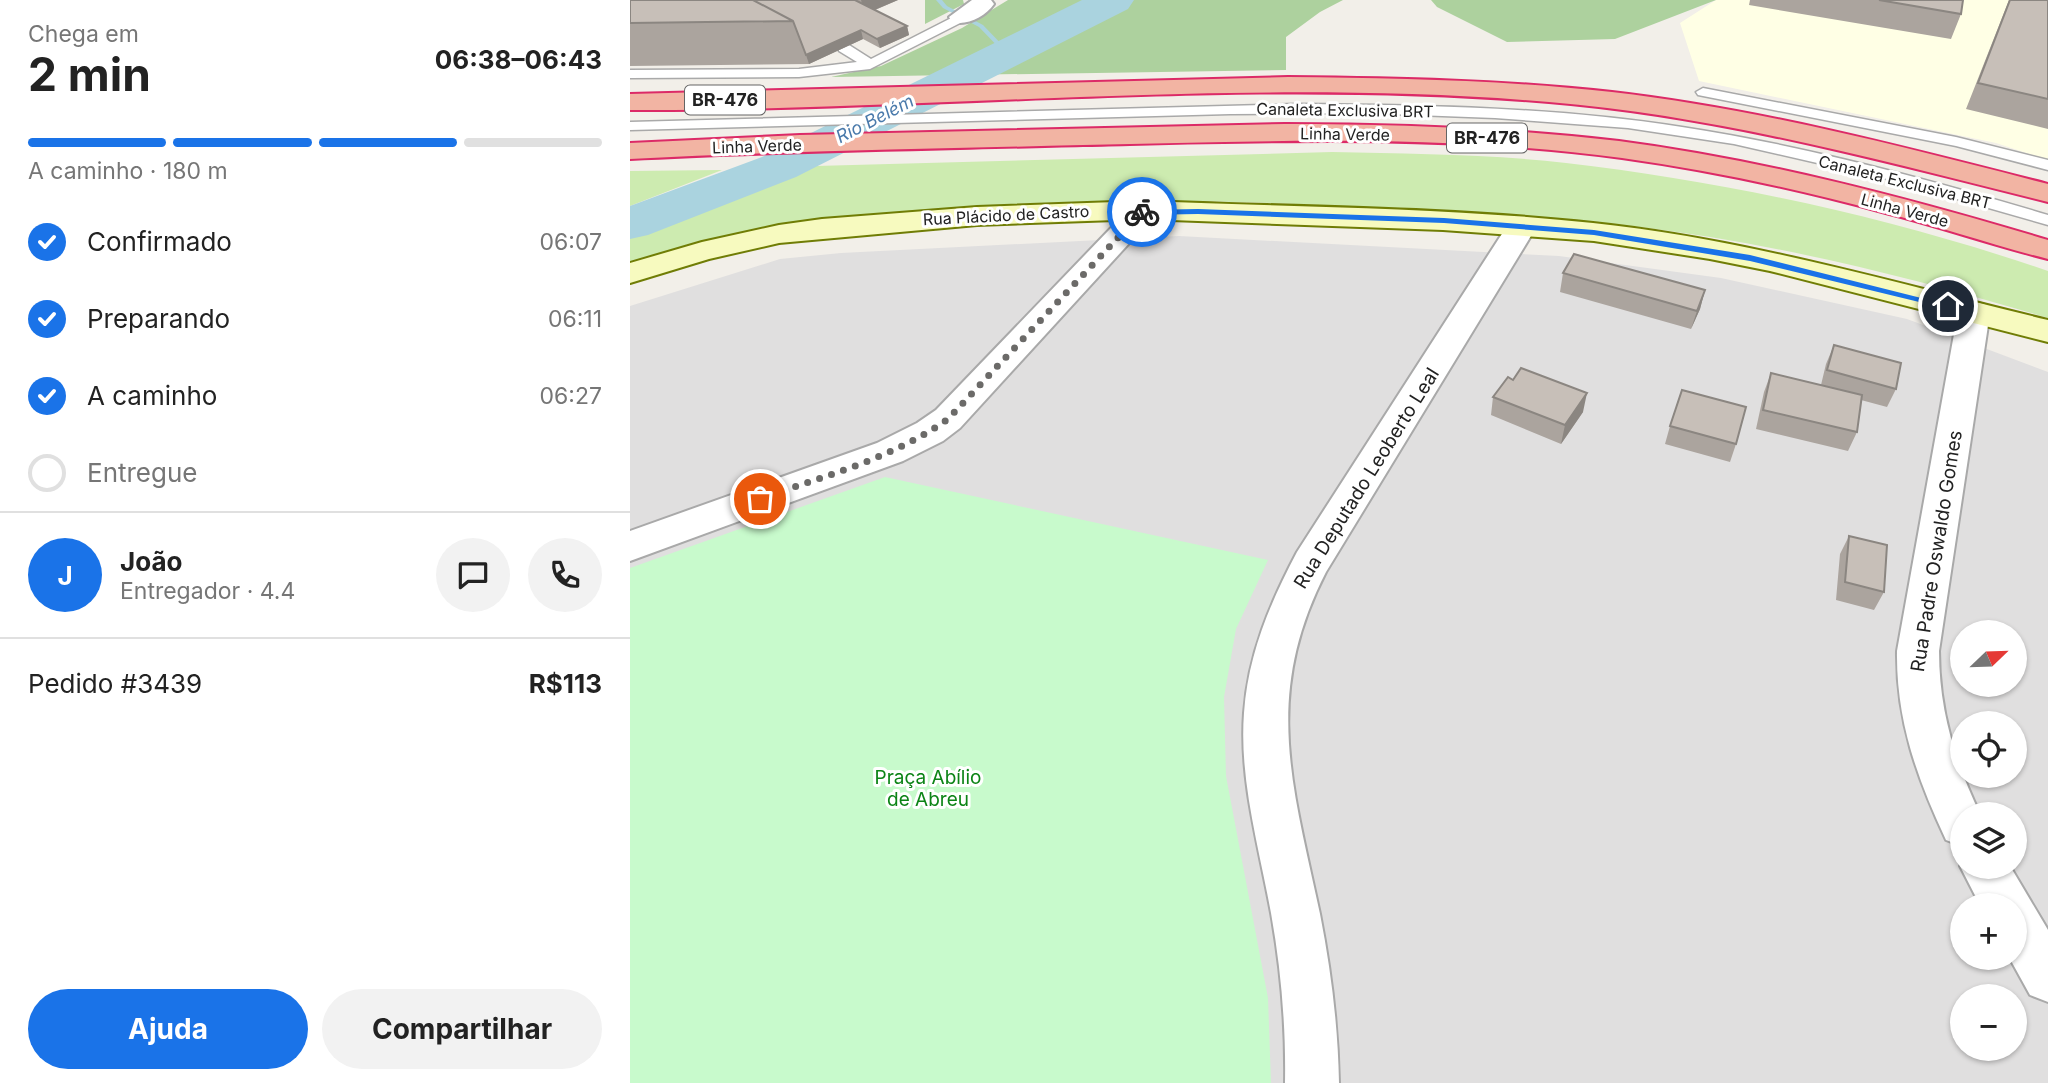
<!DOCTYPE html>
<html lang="pt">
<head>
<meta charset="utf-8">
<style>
  :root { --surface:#fff; --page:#f2f2f2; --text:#222; --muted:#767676; --line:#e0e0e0; --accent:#1a73e8 }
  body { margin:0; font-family:Inter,sans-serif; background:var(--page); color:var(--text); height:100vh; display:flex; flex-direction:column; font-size:26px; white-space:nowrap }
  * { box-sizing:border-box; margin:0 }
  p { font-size:23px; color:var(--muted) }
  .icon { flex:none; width:38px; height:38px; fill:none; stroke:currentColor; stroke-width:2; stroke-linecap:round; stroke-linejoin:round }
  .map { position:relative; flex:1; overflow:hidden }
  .side { display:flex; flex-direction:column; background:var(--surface); width:630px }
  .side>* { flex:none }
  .needle { width:46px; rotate:67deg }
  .tools { position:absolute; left:1320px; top:620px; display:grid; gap:14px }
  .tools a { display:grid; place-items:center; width:77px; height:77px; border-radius:50%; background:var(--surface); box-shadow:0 2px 5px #0004; font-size:35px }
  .pin { position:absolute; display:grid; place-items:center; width:60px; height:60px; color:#fff; margin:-30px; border:4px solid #fff; border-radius:50%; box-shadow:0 2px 7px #0007 }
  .courier { position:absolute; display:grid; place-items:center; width:70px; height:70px; margin:-35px; border:5px solid #1a73e8; border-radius:50%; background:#fff; color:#222; box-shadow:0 2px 9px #0007 }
  .head em { font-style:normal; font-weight:700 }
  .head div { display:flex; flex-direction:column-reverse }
  .head { display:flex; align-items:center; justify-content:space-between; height:119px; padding:0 28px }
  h1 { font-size:46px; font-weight:700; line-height:52px }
  .bar { display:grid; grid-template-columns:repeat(4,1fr); gap:10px 7px; align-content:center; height:84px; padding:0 28px }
  .bar i { height:9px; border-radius:5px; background:var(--line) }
  .bar .current { background:var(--accent) }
  .bar p { grid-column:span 4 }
  .line { display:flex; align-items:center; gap:18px; padding:0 28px; border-top:2px solid var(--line) }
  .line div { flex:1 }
  .round { display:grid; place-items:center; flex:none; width:74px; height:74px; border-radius:37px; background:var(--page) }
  ol { padding:0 28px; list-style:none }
  li { display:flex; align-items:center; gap:21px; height:77px }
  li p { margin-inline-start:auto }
  li .icon { padding:7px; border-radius:50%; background:var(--accent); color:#fff; stroke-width:4 }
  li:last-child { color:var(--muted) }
  li i { width:38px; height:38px; border:4px solid var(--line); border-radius:50% }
  .action { display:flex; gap:14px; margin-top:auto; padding:14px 28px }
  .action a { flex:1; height:80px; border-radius:42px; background:var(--accent); color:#fff; font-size:28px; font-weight:700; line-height:80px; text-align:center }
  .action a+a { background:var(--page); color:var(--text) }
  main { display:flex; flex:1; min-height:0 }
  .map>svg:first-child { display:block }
</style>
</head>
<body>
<main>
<section class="side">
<div class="head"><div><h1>2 min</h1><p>Chega em</p></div><em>06:38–06:43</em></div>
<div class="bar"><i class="current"></i><i class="current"></i><i class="current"></i><i></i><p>A caminho · 180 m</p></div>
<ol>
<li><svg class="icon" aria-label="check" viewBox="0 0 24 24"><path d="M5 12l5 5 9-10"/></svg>Confirmado<p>06:07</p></li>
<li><svg class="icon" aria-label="check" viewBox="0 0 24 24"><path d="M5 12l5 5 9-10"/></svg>Preparando<p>06:11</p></li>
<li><svg class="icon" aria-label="check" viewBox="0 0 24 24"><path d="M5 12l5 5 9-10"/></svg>A caminho<p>06:27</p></li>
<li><i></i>Entregue</li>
</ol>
<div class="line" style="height:126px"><b class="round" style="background:var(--accent);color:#fff">J</b><div><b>João</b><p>Entregador · 4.4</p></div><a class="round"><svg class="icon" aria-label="chat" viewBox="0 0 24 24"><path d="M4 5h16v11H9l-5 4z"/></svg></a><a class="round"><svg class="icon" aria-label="phone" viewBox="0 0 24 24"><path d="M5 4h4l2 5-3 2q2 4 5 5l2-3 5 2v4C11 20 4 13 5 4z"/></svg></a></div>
<div class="line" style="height:91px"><div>Pedido #3439</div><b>R$113</b></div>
<div class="action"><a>Ajuda</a><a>Compartilhar</a></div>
</section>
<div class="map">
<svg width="1418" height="1083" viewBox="0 0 1418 1083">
  <rect width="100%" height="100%" fill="#f2efe9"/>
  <path fill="#e0dfdf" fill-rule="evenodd" d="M549 236 929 256 1091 278 1277 319 1418 372V1083H0V306L150 259 211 253ZM1332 632H1384V684H1332ZM1332 723H1384V775H1332ZM1332 814H1384V866H1332ZM1332 905H1384V957H1332ZM1332 996H1384V1048H1332Z"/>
  <path fill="#ffffe5" d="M1086 0H1418V160L1366 143 1069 81 1050 23Z"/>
  <path fill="#cdebb0" d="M702 152C780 154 859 154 936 163 1099 182 1263 218 1418 271V318C1285 278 1148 244 1010 227 896 213 780 209 665 204 544 199 424 200 304 209 237 214 170 220 104 234 69 241 34 254 0 264V233L149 167Z
    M92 170 0 206V171Z"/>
  <path fill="#add19e" d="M295 0H333L334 4 295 24Z
    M378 0H713L690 12 656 37V70L201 77 251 66 332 28Z
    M801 0H1086L985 39 877 42 807 7Z"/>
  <path fill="#c8facc" d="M255 477 638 560 606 629 594 697 596 776 638 998 641 1083H0V568Z"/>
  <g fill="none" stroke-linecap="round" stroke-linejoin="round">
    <path fill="#aad3df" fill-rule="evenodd" d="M306 0H312L317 6 353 25 380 53V55H376L349 27 313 8Z"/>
    <path fill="#aad3df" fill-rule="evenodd" d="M452 0H504L498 9 166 177 18 235 0 239V206L132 157Z"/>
    <g stroke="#a9a9a9" stroke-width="3">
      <path id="service" d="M331 13 336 14V20L240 69 169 77 0 78V70L169 69 227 62 209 51V45H219L241 59Z
        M1073 88 1326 137 1418 160V170L1326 146 1068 95 1066 92Z
        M666 104C795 105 925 107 1052 127 1176 146 1298 179 1418 215V225L1257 179 1104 144 998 128 865 118 733 113 600 114 0 130V122Z"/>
    </g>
    <g stroke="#a9a9a9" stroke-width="4">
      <path id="minor" d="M342 0H361L364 4C355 17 337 26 322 22L319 17Z
        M892 217 903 220 907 226 696 572C632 696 663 787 690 914 701 970 708 1026 709 1083H655C656 1026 651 969 641 913 629 847 609 780 614 713 618 655 640 603 667 552L877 226 881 220Z
        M1344 302 1355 305 1360 312 1309 651C1309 711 1325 761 1350 814H1332V846L1316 840C1287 778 1266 720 1267 651L1328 312 1333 305Z
        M1332 863V866H1380L1418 930V1002L1400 995 1379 957H1384V905H1350L1330 866Z"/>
    </g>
    <g stroke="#a9a9a9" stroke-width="4">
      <path id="tertiary" d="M514 201 524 204 529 210 524 216 330 428 313 441 273 461 0 561V531L247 443 287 423 306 410 504 204Z"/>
    </g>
    <g stroke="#707d05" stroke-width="4">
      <path id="secondary" d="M514 201C663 207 814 207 963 223 1117 239 1268 284 1418 320V342L1140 271 1080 259 964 241 813 230 514 219 347 225 149 243 79 259 0 283V263L72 242 149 225 192 219 347 207Z"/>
    </g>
    <g stroke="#dc2a67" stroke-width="4">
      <path id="trunk" d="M658 77C766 78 874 80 982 92 1129 109 1274 147 1418 184V202C1253 161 1089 116 919 102 612 76 306 111 0 110V94Z
        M655 124C767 124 878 128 989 141 1134 160 1278 198 1418 240V259C1362 245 1308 226 1252 212 1167 189 1079 170 992 158 813 134 632 141 453 145 302 149 151 151 0 159V143L170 135Z"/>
    </g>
    <use href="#service" fill="#fff" fill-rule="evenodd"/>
    <use href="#minor" fill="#fff" fill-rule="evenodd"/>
    <use href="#tertiary" fill="#fff" fill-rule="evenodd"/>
    <use href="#secondary" fill="#f7fabf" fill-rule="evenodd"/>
    <use href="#trunk" fill="#f2b4a3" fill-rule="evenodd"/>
  </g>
  <path fill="#aba49e" d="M0 0H268L245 10 277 26 279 35 250 48 233 39 179 64 0 66Z
    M1120 0H1333L1331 14 1321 39 1119 5Z
    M1379 0H1418V129L1336 109Z
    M933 273 1075 290 1070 309 1061 329 930 292Z
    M1204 345 1266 389 1257 407 1231 400 1227 432 1218 451 1126 429 1134 392 1141 373 1191 385 1196 364Z
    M863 397 953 412 931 444 861 415Z
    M1040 426 1106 444 1100 462 1035 444Z
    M1219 536 1254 592 1244 610 1206 600 1210 554Z"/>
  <path fill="#8b8681" d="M231 0H268L235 14Z
    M277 26 279 35 250 48 247 39Z
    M231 30 233 39 179 64 176 55Z
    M1075 290 1070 309 1061 329 1067 311Z
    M957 393 953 412 931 444 935 425Z"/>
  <path fill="#c7bfb8" stroke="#8b8681" stroke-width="2" d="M0 0H123L163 21 0 23Z
    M123 0H225L277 26 247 39 231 30 176 55 163 21Z
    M1249 0H1333L1331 14Z
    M1380 0H1418V99L1348 83Z
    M944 254 1075 290 1067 311 933 273Z
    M1204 345 1271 363 1266 389 1197 370Z
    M891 368 957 393 935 425 863 397 878 377 883 380Z
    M1141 373 1232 395 1227 432 1133 410Z
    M1052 390 1116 407 1106 444 1040 426Z
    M1219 536 1257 545 1254 592 1215 582Z"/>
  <path fill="#1a73e8" d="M568 209 814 218 964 230 1120 255 1323 306 1318 309 1120 261 964 235 814 223 568 214 512 215 508 212 512 210Z"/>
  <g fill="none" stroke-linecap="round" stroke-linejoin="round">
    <path stroke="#6b6a68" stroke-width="7" stroke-dasharray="0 12.6" d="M130 499C193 476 262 459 318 419L512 212"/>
  </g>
  <g text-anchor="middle" stroke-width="6" stroke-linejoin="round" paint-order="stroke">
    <g font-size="16" fill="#222" stroke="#fff">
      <text transform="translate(715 110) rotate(1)" y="6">Canaleta Exclusiva BRT</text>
      <text transform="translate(715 134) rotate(1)" y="6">Linha Verde</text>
      <text transform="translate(127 146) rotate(-2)" y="6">Linha Verde</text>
      <text transform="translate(1275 182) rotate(14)" y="6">Canaleta Exclusiva BRT</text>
      <text transform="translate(1275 210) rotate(15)" y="6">Linha Verde</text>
      <text transform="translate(376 215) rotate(-3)" y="6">Rua Plácido de Castro</text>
    </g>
    <g fill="#fff" stroke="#646464" stroke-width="2">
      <rect x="55" y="85.5" width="80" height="29" rx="5"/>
      <rect x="817" y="123.5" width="80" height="29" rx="5"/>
    </g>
    <g font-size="18" font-weight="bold" fill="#222">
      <text x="95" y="106">BR-476</text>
      <text x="857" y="144">BR-476</text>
    </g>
    <g font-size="18" font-style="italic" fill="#4a7aab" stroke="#fff">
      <text transform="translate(245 119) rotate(-27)" y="6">Rio Belém</text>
    </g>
    <g font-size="19" fill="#222" stroke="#fff">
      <text transform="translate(736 478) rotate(-58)" y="7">Rua Deputado Leoberto Leal</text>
      <text transform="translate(1306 551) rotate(-81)" y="7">Rua Padre Oswaldo Gomes</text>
    </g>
    <g font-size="19" fill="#0c8416" stroke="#fff">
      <text x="298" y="784">Praça Abílio<tspan x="298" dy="22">de Abreu</tspan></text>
    </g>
  </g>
</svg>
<div class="tools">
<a><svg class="needle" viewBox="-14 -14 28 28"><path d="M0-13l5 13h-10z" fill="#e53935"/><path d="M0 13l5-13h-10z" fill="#767676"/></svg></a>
<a><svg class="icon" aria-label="locate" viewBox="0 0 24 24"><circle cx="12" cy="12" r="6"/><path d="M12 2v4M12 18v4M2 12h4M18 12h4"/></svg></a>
<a><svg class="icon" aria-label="layers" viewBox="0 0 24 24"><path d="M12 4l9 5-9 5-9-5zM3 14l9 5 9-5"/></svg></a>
<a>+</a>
<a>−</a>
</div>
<div class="pin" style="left:130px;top:499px;background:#ea580c"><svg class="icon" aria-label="bag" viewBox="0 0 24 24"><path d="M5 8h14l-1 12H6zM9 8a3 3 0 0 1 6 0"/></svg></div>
<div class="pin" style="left:1318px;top:306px;background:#1f2937"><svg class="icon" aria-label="home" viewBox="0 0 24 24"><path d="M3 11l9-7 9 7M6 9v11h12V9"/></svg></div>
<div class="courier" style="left:512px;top:212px"><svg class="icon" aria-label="bike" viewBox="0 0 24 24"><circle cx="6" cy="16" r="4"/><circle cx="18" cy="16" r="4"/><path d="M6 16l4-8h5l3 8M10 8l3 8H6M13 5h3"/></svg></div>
</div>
</main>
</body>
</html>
